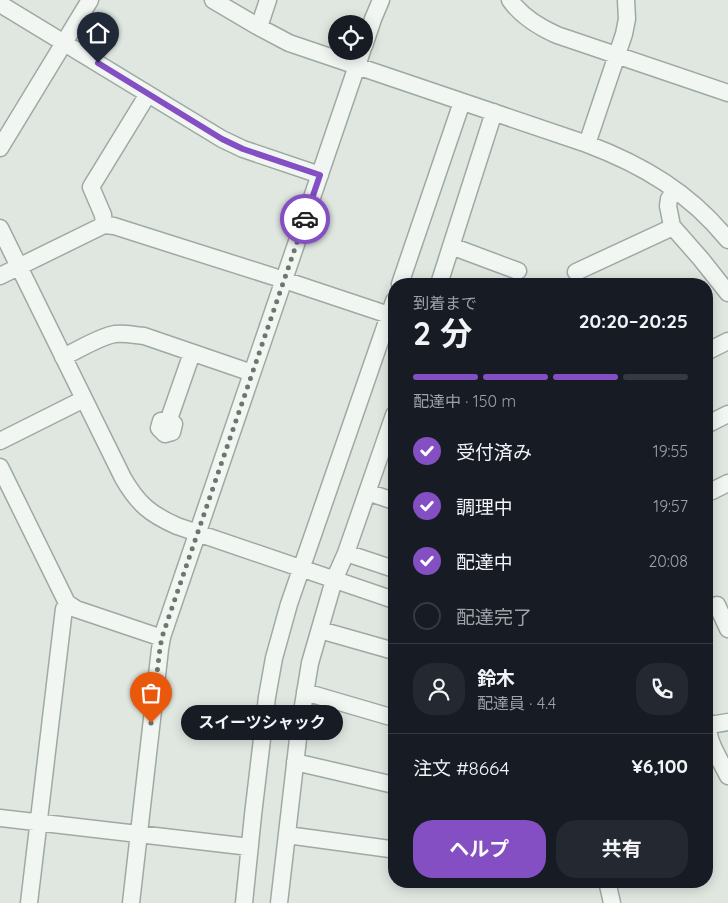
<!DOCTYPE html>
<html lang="ja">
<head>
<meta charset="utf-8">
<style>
  :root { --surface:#171b24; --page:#242831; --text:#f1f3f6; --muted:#9ea1a6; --line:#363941; --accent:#844fc2 }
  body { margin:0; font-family:Quicksand,"Noto Sans JP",sans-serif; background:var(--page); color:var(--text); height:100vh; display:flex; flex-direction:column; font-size:19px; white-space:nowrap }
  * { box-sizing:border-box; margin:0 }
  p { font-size:16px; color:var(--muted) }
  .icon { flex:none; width:28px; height:28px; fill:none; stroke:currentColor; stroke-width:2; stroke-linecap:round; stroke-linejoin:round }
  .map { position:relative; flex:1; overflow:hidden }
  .details { position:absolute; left:388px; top:278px; width:325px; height:610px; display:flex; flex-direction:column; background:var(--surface); border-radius:20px; box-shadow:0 2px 12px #0003 }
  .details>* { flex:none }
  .controls { position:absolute; left:328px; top:15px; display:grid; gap:10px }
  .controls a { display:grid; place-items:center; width:45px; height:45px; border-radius:50%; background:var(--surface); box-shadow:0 2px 12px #0003; font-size:25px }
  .pin { position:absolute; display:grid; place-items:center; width:42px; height:42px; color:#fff; margin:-51px -21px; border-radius:50% 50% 50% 0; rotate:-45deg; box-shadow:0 0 5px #0007 }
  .pin .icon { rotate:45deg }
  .courier { position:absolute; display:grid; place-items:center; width:50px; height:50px; margin:-25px; border:4px solid #844fc2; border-radius:50%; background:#fff; color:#222; box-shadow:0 1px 6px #0007 }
  .bubble { position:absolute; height:35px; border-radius:18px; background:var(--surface); box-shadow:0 2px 12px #0003; font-size:16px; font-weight:700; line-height:35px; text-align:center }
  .head em { font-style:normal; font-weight:700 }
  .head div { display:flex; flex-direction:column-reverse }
  .head { display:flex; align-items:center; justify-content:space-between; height:85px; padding:0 25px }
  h1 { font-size:32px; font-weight:700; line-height:38px }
  .bar { display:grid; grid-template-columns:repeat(4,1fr); gap:8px 5px; align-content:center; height:60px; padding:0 25px }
  .bar i { height:6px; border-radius:4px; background:var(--line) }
  .bar .selected { background:var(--accent) }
  .bar p { grid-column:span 4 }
  .line { display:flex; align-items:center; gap:12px; padding:0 25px; border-top:1px solid var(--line) }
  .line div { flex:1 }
  .round { display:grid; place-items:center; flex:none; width:52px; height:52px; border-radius:20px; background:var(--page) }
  ol { padding:0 25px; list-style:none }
  li { display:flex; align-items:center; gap:15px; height:55px }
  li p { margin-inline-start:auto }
  li .icon { padding:5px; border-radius:50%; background:var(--accent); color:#fff; stroke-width:4 }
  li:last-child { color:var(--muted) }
  li i { width:28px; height:28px; border:2px solid var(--line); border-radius:50% }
  .button { display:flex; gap:10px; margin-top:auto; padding:10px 25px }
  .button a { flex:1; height:58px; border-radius:20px; background:var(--accent); color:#fff; font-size:20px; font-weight:700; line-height:58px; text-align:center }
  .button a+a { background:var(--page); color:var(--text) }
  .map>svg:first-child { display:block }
</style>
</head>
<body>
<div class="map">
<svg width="728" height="903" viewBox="0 0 728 903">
  <rect width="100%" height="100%" fill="#e0e7e1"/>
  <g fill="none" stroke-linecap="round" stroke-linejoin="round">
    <g stroke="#9eaaa1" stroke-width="19">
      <path id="minor" d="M213 0 257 26 289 43 587 144C643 165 690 193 728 240
        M510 0C522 17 539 27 557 35L728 93
        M0 4 222 139 243 149 320 175
        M259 27 268 0
        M364 46 373 19 381 0
        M587 144 624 34 627 19 626 0
        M0 148 90 0
        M675 190 669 199 668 206 672 226 701 259 728 293
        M104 225 103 215 91 187 148 94
        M0 228 123 478C138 504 150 514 177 526L394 600
        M451 246 518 271
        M576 272 673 227
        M0 276 104 225 114 226 284 280 389 315
        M400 284 462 102
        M439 284 494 112
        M706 352 728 341
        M63 357C79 350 98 337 115 334 125 333 134 335 144 336L252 373
        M169 419 192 353
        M169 419 174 424 172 432 165 434 159 428 161 421Z
        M706 425 728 414
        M0 441 84 399
        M0 467 67 603 76 609 162 638
        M712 491 728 483
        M367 492 394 501
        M346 553 394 569
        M717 605 728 629
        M320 630 394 651
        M305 692 394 718
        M706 720C710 726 708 729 709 735 712 749 722 763 728 776
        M710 725 728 722
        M295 762 394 785
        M0 818 250 847
        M287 835 390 849
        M607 881 612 903
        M29 903 63 617 64 609 67 603
        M131 903 160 649 162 637 362 51
        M244 903 253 815 267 697 274 658 289 604 394 301
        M279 903 299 730 310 663 334 580 346 553 394 415"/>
    </g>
    <use href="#minor" stroke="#f2f6f3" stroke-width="16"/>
  </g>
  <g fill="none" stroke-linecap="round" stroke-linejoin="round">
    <path stroke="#6a786d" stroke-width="5" stroke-dasharray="0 9" d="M151 723 160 648 162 637 305 219"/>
    <path stroke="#844fc2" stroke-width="6" d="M98 63 222 139 243 149 320 175 305 219"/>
  </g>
</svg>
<div class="controls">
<a><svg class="icon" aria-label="locate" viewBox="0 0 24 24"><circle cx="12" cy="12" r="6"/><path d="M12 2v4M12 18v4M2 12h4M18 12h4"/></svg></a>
</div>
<div class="pin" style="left:151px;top:723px;background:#ea580c"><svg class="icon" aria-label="bag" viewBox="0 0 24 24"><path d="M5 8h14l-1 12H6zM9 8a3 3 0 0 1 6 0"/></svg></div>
<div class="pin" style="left:98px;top:63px;background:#1f2937"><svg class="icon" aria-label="home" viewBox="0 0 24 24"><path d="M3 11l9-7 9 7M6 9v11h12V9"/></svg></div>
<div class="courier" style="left:305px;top:219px"><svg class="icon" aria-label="car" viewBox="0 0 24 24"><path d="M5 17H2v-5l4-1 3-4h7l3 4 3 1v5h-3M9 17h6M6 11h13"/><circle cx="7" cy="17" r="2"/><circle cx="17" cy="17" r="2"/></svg></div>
<div class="bubble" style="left:181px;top:705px;width:162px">スイーツシャック</div>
<section class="details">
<div class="head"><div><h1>2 分</h1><p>到着まで</p></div><em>20:20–20:25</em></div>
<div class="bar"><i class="selected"></i><i class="selected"></i><i class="selected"></i><i></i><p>配達中 · 150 m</p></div>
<ol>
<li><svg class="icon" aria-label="check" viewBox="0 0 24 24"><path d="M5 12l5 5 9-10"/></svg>受付済み<p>19:55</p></li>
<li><svg class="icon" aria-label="check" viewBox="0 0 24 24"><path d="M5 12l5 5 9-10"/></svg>調理中<p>19:57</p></li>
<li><svg class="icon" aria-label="check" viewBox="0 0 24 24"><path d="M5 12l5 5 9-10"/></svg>配達中<p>20:08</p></li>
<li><i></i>配達完了</li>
</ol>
<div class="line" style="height:90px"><a class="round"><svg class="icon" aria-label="person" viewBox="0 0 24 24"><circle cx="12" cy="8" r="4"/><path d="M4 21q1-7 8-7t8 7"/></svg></a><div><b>鈴木</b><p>配達員 · 4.4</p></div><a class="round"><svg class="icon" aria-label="phone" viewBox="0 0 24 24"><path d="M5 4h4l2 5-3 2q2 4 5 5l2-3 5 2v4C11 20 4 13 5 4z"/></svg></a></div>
<div class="line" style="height:65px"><div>注文 #8664</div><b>¥6,100</b></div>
<div class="button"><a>ヘルプ</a><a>共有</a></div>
</section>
</div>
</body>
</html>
